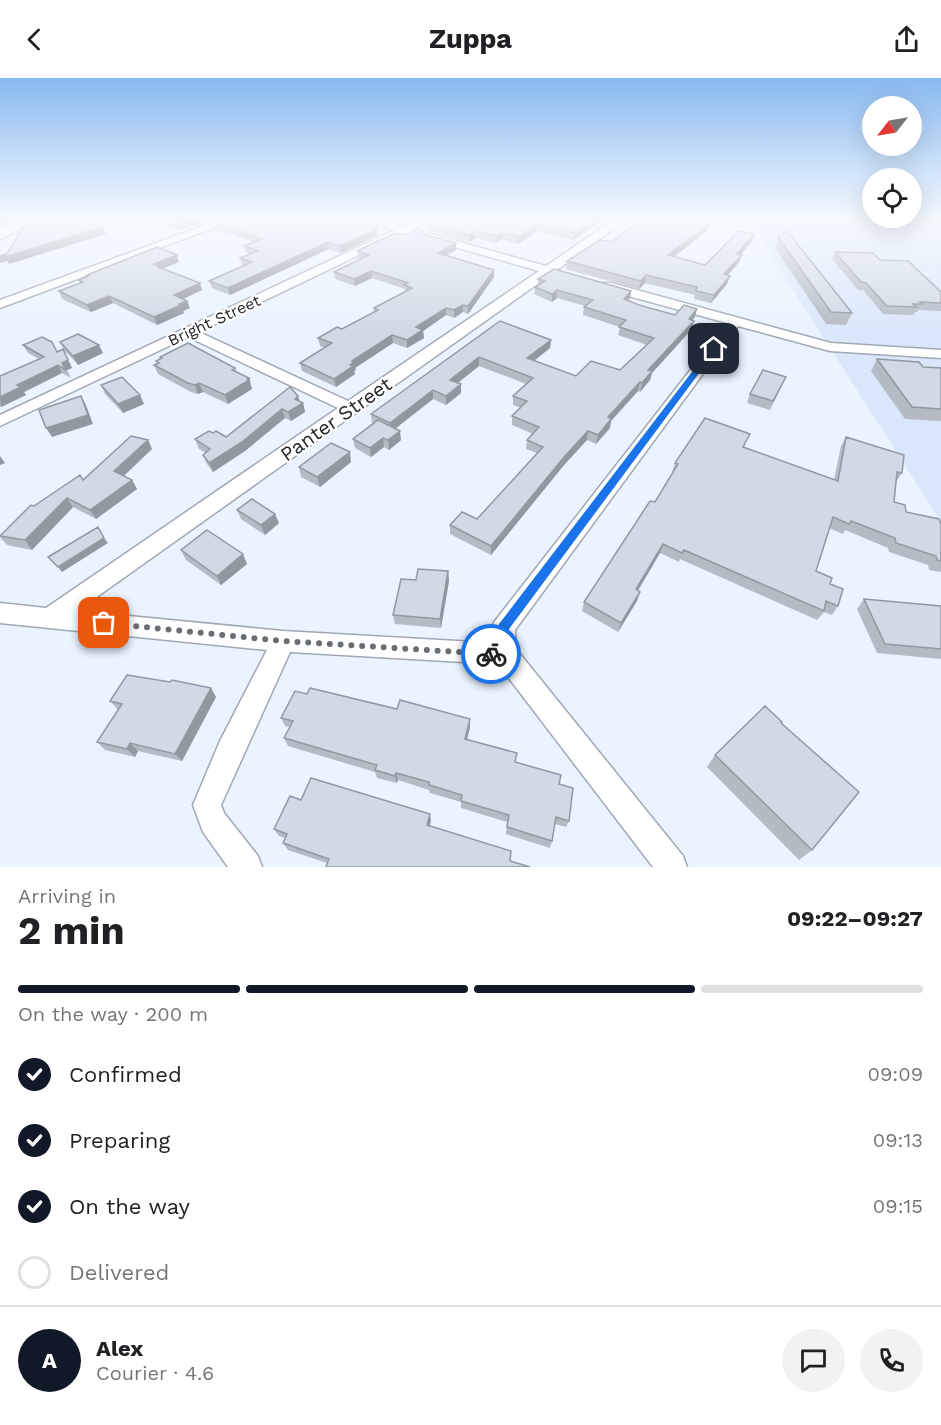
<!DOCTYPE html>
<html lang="en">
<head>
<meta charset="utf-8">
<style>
  :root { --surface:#fff; --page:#f2f2f2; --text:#202124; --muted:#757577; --line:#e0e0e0; --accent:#111827 }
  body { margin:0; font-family:"Work Sans",sans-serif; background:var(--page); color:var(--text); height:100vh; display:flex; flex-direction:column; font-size:22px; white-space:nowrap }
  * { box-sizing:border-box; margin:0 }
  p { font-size:20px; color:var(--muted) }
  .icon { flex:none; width:33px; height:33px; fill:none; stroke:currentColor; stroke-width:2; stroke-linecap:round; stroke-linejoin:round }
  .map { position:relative; height:789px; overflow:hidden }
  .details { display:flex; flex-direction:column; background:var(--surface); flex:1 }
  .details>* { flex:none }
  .needle { width:39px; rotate:239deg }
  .tools { position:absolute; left:862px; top:18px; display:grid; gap:12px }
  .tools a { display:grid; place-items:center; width:60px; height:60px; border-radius:50%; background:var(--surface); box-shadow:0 6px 24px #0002; font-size:30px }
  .pin { position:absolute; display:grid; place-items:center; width:51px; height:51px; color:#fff; margin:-26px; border-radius:12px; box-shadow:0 3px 9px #0006 }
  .courier { position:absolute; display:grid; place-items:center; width:60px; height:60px; margin:-30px; border:4px solid #1a73e8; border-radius:50%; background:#fff; color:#222; box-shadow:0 2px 8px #0007 }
  .summary em { font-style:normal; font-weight:700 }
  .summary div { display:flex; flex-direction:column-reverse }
  .summary { display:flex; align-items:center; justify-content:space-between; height:102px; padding:0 18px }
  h1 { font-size:39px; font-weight:700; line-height:45px }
  .bar { display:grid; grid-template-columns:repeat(4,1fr); gap:9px 6px; align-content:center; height:72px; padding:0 18px }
  .bar i { height:8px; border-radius:4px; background:var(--line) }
  .bar .selected { background:var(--accent) }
  .bar p { grid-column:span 4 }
  .line { display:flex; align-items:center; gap:15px; padding:0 18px; border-top:2px solid var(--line) }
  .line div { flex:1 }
  .round { display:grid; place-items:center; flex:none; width:63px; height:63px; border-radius:32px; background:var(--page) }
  ol { padding:0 18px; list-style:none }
  li { display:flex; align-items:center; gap:18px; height:66px }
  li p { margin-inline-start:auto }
  li .icon { padding:6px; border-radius:50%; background:var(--accent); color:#fff; stroke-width:4 }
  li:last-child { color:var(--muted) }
  li i { width:33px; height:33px; border:3px solid var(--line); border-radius:50% }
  header { display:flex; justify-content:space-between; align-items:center; height:78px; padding:0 18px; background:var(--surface); font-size:27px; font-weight:700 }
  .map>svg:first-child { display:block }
</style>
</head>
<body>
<header><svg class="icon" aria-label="back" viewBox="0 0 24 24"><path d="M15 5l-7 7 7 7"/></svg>Zuppa<svg class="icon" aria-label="share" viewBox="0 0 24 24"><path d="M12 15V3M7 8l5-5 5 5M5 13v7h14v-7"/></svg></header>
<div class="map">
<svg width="941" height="789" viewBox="0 0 941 789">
  <rect width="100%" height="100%" fill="#eaf3ff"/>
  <path fill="#dae7fa" d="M748 141H941V444Z"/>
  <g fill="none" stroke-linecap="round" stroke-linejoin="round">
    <g stroke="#a0a8b3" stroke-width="3">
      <path id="minor" d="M222 141H237L0 230V222Z
        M361 141H378L403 148 419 141H432L413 151 546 188 615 141H627L557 192 563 195 561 197H550L77 533 283 553 492 565 491 550 495 543 727 245 603 211V205H611L831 265 941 272V280L830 273 738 248 515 552 516 571 683 778 687 789H653L498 586 290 574 221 727 224 735 258 778 262 789H228L203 754 193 727 220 663 267 572 0 545V525L46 530 338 330 188 259 0 348V337L395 152ZM405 155 539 193 348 323 199 254Z"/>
    </g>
    <g stroke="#a0a8b3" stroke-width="3">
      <path id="secondary" d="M25 141H42L0 161V152Z"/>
    </g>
    <use href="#minor" fill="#fff" fill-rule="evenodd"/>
    <use href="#secondary" fill="#fff" fill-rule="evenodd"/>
  </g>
  <path fill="#b4bbc5" d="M148 141H214L179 152Z
    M432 141H605L573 162 538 153 518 166 502 161 496 165 476 160 469 164 429 153 428 146 433 144H432Z
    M352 143 378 157 341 175 329 171 230 217 212 210 209 203 244 188 242 187 240 180 250 176 246 175 244 168 253 164 217 151 215 144Z
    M708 152 674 179 705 187 752 163 741 176 739 184 728 197 730 198 727 206 711 225 694 221 695 217 645 205 639 211 566 191 567 183 611 164Z
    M404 157 456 165V172L446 177 494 192V199L468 236 463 234 454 240 446 237 423 253 424 260 407 270 393 265 355 290 356 292 354 293 355 296 336 309 302 293 300 285 325 270 320 268 318 260 342 251 374 234V230L405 213V211L372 200 355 208 335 201 334 194 361 181 358 180 357 173Z
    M778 159 852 235 846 247 826 246 775 170Z
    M835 174 880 182 941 214V233L918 232 917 234H915L913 237 883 236 863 212H858L832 181Z
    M179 184 162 191 202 212 183 221 190 230 183 233 184 235 157 247 113 225 91 234 62 221 59 213 80 205 79 202 88 199 87 197Z
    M538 201 631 213 630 220 628 222 639 227 675 237 695 239 692 242 694 243 692 251 652 295 650 302 640 314 638 313 611 343 610 350 596 366 587 362 564 387 491 477 450 456V447L477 441 537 375 526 371 527 362 533 356 512 347V338L521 330 513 327V318L526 306 479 288 458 305 461 315 446 327 433 321 396 350 401 362 389 372 384 369 371 379 355 370 353 361 374 345H372L371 336 500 243 551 262 550 270 534 283 576 298 620 292 647 267 618 257 620 249 583 237 584 229 585 228 557 220 552 224 534 216 535 209 538 207Z
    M60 264 103 275 78 287 64 272Z
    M23 267 57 274 67 279 72 290 67 292 71 300 62 295 24 314 26 317 1 329 0 328V298L39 281 28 275Z
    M160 279 235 290 237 294 249 300 252 311 228 326 203 314 198 316 191 314 158 296 154 287 157 285 156 283 161 281Z
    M877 281 923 289 941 290V343L905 341 871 293Z
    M101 307 144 326 123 335 105 316Z
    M782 308 770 332 747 325 750 316Z
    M298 318 300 323 303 325 305 334 291 343 285 340 245 373 213 394 207 386 203 377 206 375 199 371 195 361 213 355 226 359Z
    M846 359 902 395 896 404 894 424 906 434 941 446V494L929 492 928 487 889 474 888 470 845 452 843 456 829 450 816 493 830 506 838 528 832 537 824 534 817 542 680 481 679 484 660 475 638 512 637 523 618 554 582 533 584 524 655 424 673 395 672 394 675 385 746 365 744 369 834 402 841 368Z
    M148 362 152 371 124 398 132 402 137 411 96 441 73 429 32 472 7 467 0 459V457L34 428 83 402Z
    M351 384 320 409 301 399 299 389Z
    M237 432 279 445 265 457 241 441Z
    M181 472 247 486 221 507 186 482Z
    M448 493 449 503 441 550 395 546 393 537 416 502Z
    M864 521 941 528V581L877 575 857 531Z
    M307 616 470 649 467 662 559 706 569 743 566 749 555 746 552 763 550 770 506 756 507 744 461 730V724L430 715 429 712 398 702 397 705 377 700 375 694 288 668 284 660 290 649 285 648 281 640Z
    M216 619 182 683 138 673 135 679 105 672 97 664 118 632 110 623Z
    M715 677 812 772 799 782 707 689Z
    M301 722 431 743 327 785 288 772 283 765 285 760 279 758 274 751Z"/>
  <path fill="#9298a0" d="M0 141H17V142L0 147Z
    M191 141H214L179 152 177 146Z
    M596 141H605L573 162 574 155Z
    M710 145 708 152 666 185 668 177Z
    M539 146 538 153 518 166V159Z
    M103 149 106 156 9 186 7 183 0 185V177L5 175 7 179Z
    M377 151 378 157 341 175 340 168Z
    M476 153V160L469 164V157Z
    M503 155 502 161 496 165V158Z
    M754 156 752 163 735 184 737 176Z
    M328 164 329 171 230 217 228 210Z
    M456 165V172L439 182 438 175Z
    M177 177 179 184 161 191 163 195 154 186Z
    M742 177 739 184 722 204 724 196Z
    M494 192V199L468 236V228Z
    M371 193 372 200 355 208 354 201Z
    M646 197 645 205 639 211 641 203Z
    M730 198 727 206 711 225 714 217Z
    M200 205 202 212 177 224 174 217Z
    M557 212V220L552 224V216Z
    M631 213 630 220 622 228 624 221Z
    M109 218 113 225 91 234 87 227Z
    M187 223 190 230 183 233 184 235 157 247 154 239Z
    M463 227V234L454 240V232Z
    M446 230V237L423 253 424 260 407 270V262L416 249Z
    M697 231 695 239 686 249 689 241Z
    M694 243 692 251 652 295 650 302 640 314 642 305 648 292Z
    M392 257 393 265 355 290 356 292 354 293 355 296 336 309 334 301 350 287 352 283Z
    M551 262 550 270 526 289 527 280Z
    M99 267 103 275 78 287 73 278Z
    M63 271 72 290 67 292 62 285Z
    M479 279V288L451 310 450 302Z
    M58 287 62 295 24 314 26 317 1 329 0 319 17 307Z
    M249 300 252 311 228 326 225 317Z
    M640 304 638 313 611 343 610 350 596 366 598 357 608 339Z
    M199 305 203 314 198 316 195 307Z
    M461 306V315L446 327V318Z
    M433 312V321L391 354 390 345Z
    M140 317 144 326 123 335 118 326Z
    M81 318 86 327 93 346 52 359 46 350Z
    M298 318 300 326 303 325 305 334 291 343 288 334 295 321Z
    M282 331 285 340 245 373 213 394 209 385Z
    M400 353 401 362 389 372 388 362Z
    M588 353 587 362 564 387 491 477V468L565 378Z
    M383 360 384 369 371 379 370 370Z
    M148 362 152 371 119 402 114 393Z
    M350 374 351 384 320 409 317 399Z
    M0 378 5 385 0 387Z
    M132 402 137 411 96 441 90 432Z
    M67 420 73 429 32 472 25 462Z
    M275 436 279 445 265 457 261 447Z
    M104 460 108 465 62 494 58 489Z
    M663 466 660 475 633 521 636 511Z
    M243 476 247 486 221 507 217 498Z
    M448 493 449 503 441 550 440 541Z
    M640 514 637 523 618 554 621 545Z
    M211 610 216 619 182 683 175 676Z
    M470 641V649L465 669V661Z
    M130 665 138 673 135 679 127 671Z
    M396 695 398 702 397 705 395 698Z
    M430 736 431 743 428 754 427 747Z"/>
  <path fill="#d1d9e5" stroke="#9298a0" stroke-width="1.5" d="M36 141H83L103 149 5 179 25 146Z
    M164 141H191L177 146Z
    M224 141H344L377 151 340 168 328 164 228 210 209 203 252 184 240 180 258 173 244 168 262 161 215 144Z
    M439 141H596L574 155 539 146 518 159 503 155 496 158 476 153 469 157 428 146Z
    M641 141H693L710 145 668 177 705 187 739 153 754 156 737 176 742 177 724 196 730 198 714 217 696 213 697 209 646 197 641 203 567 183 600 162 611 164Z
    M413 153 456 165 438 175 494 192 468 228 463 227 454 232 446 230 416 249 423 252 407 262 392 257 352 283 354 284 350 287 353 288 334 301 300 285 332 265 318 260 337 249 342 251 378 232 374 230 412 210 404 207 408 205 371 193 354 201 334 194 369 177 357 173 395 155 404 157Z
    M787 153 852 235 831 234 778 159Z
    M157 169 177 177 154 186 160 188 158 189 200 205 174 217 187 223 179 226 181 227 154 239 109 218 87 227 59 213 83 204 79 202 89 198 87 197Z
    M835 174 873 175 880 182 908 183 941 214V225L920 224 922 226H913L917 229 887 228 866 205 861 204Z
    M554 191 631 213 624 221 639 227 675 237 684 227 697 231 689 241 694 243 648 292 652 293 642 305 640 304 608 339 611 341 598 357 588 353 565 378 491 468 450 447 462 434 477 441 543 369 527 362 539 349 512 338 527 323 513 318 533 300 479 279 450 302 461 306 446 318 433 312 390 345 371 336 500 243 551 262 527 280 576 298 591 283 620 292 654 260 619 249 626 242 584 229 593 222 557 212 552 216 535 209 545 203 538 201Z
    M78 256 99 267 73 278 60 264Z
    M42 259 52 264 57 274 63 271 68 282 62 285 66 292 58 287 17 307 21 309 0 319V298L44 279 23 267Z
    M188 265 235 290 232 292 249 300 247 301 249 302 225 317 199 305 195 307 188 305 154 287 159 285 156 283 162 280 160 279Z
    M877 281 919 284 923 289 941 290V331L912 329Z
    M763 292 786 299 773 323 750 316Z
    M122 299 140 317 118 326 101 307Z
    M290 309 298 318 295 321 303 325 288 334 282 331 242 364 209 385 203 377 210 371 195 361 209 353 213 355 216 353 226 359Z
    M81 318 88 337 46 350 39 332Z
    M705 340 750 356 743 369 838 403 846 359 904 377 902 395 897 394 894 424 905 427 906 434 939 441 941 446V483L937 482 936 478 896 465 895 460 851 443 849 446 833 439 816 493 832 500 830 506 843 511 838 528 826 523 824 533 684 472 682 475 663 466 636 511 640 514 621 545 584 524 650 423 655 424 678 386 675 385Z
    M378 342 400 353 388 362 383 360 370 370 353 361Z
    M131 358 148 362 114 393 132 402 90 432 67 420 25 462 0 458 31 427 34 428 80 397 83 402Z
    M331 365 350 374 317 399 299 389Z
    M252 421 275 436 261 447 237 432Z
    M98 449 104 460 58 489 48 479Z
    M207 452 243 476 217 498 181 472Z
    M418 491 448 493 440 541 393 537 401 501 416 502Z
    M864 521 941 528V571L885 566Z
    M127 597 170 604 172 602 211 610 175 676 130 665 127 671 97 664 122 626 110 623Z
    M310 610 397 631 400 622 470 641 465 661 517 675 515 684 561 697 559 706 573 710 569 743 556 739 552 763 507 749 509 737 461 723 462 717 429 707V704L396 695 395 698 375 692 377 687 284 660 293 643 281 640 295 613 307 616Z
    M765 628 782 644 781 645 859 714 812 772 715 677Z
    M311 700 430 736 427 747 511 773 510 783 530 789H326L329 781 283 765 287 756 274 751 290 718 301 722Z"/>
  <linearGradient id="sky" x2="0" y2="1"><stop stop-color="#88b9ef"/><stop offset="0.56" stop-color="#f6faff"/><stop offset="1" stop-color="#f6faff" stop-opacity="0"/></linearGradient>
  <rect width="941" height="252" fill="url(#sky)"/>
  <path fill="#1a73e8" d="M711 269 717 271 509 551V579L491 582 487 580 485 576 487 572 497 570 499 546Z"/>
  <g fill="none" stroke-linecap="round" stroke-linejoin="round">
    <path stroke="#696e75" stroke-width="6" stroke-dasharray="0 10.8" d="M104 545 283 563 491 576"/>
  </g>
  <g text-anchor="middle" stroke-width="4.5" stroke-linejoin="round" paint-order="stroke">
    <g font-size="16" fill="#23262a" stroke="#fff">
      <text transform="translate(214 242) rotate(-25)" y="6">Bright Street</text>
    </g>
    <g font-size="20" fill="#23262a" stroke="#fff">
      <text transform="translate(336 341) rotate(-35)" y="7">Panter Street</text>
    </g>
  </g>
</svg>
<div class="tools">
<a><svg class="needle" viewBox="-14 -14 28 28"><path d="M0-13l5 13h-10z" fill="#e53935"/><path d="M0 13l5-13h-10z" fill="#757577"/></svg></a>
<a><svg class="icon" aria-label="locate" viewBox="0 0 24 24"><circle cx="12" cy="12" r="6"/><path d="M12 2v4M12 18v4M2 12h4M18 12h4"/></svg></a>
</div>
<div class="pin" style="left:104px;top:545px;background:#ea580c"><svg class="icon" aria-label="bag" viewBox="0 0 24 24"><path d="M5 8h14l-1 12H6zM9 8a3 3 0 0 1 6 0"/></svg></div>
<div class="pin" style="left:714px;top:271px;background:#1f2937"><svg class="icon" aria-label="home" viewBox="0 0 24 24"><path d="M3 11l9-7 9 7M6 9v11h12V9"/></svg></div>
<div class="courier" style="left:491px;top:576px"><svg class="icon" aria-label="bike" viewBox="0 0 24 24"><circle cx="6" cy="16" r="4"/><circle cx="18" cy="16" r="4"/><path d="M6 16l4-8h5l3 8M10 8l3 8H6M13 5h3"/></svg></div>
</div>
<section class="details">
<div class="summary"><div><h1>2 min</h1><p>Arriving in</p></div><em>09:22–09:27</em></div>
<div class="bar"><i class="selected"></i><i class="selected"></i><i class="selected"></i><i></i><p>On the way · 200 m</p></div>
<ol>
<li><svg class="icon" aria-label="check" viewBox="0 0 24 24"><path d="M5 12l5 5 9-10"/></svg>Confirmed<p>09:09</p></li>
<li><svg class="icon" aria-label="check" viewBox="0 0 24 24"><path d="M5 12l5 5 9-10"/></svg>Preparing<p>09:13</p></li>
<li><svg class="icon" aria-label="check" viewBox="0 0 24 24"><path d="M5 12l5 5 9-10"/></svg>On the way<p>09:15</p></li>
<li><i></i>Delivered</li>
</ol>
<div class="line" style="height:108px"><b class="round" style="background:var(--accent);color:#fff">A</b><div><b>Alex</b><p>Courier · 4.6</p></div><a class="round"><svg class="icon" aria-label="chat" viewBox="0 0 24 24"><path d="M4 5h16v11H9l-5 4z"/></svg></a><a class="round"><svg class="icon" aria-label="phone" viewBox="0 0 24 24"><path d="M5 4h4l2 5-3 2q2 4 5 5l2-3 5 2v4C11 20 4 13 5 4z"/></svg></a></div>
</section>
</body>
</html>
